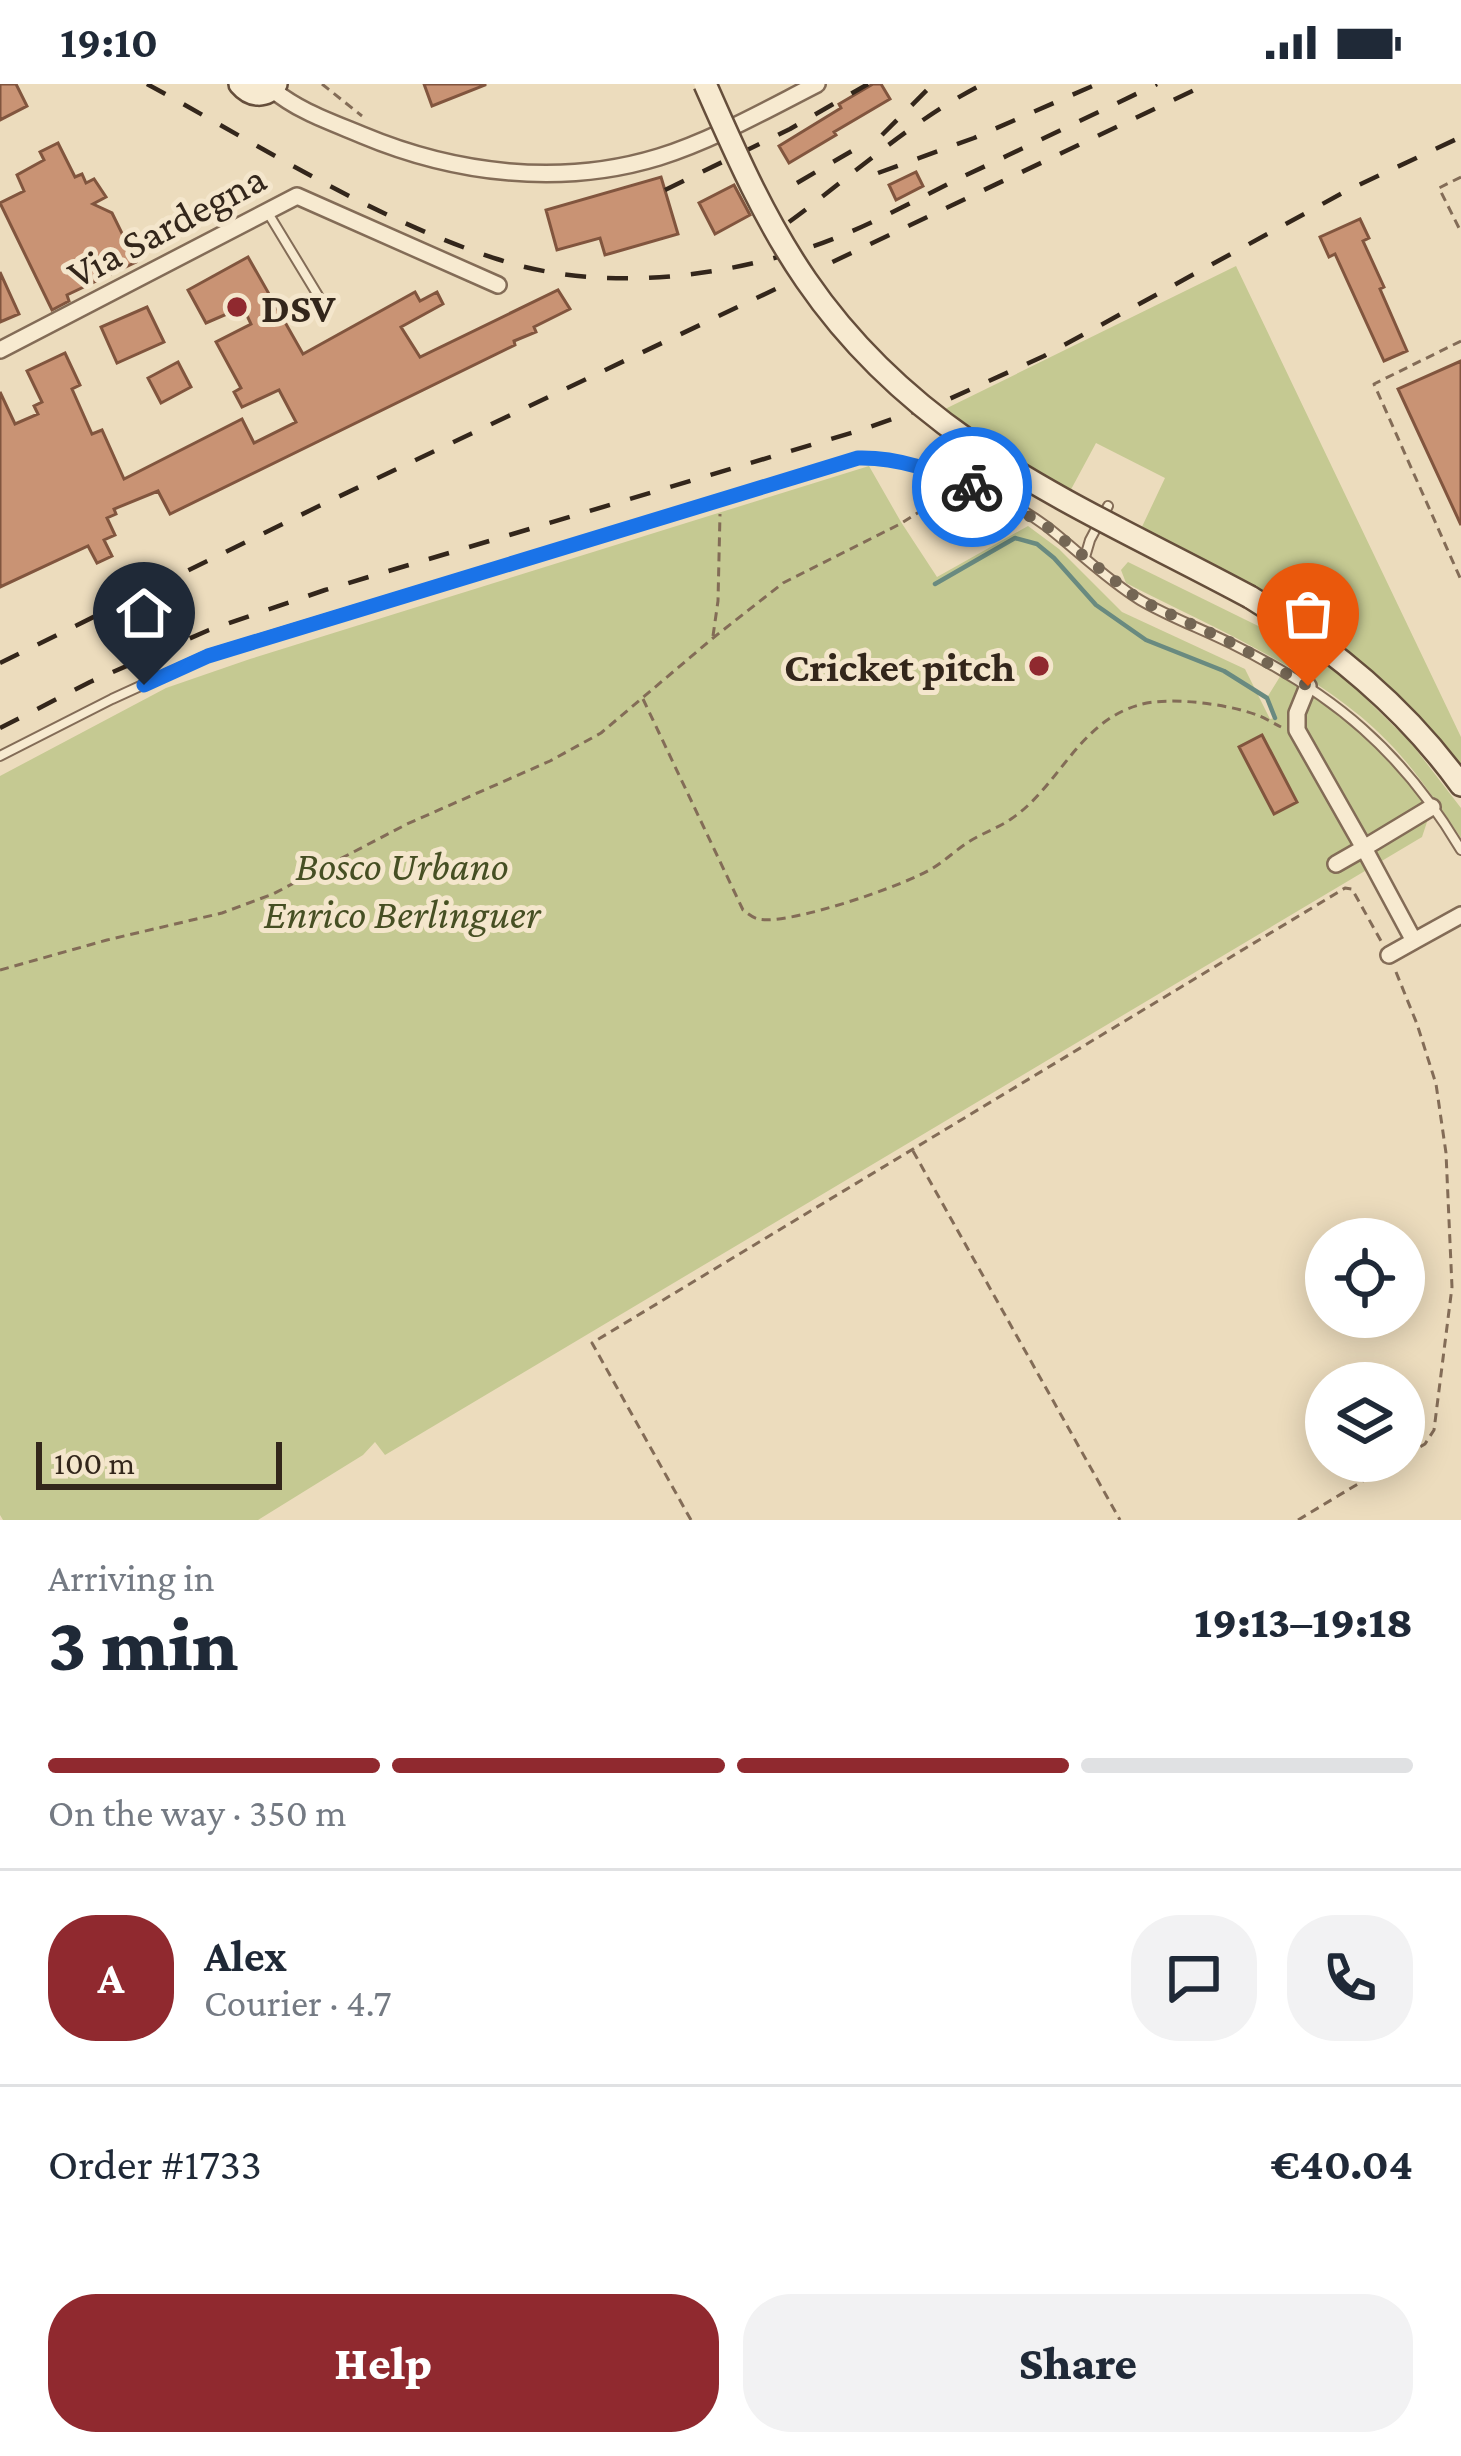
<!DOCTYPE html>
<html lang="en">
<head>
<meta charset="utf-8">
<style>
  :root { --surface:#fff; --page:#f2f2f3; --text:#1f2937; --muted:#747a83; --line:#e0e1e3; --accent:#90292f }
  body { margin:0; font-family:"Crimson Pro",serif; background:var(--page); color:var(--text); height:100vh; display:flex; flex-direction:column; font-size:45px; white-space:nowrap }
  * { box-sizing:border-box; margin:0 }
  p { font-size:39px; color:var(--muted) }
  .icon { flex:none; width:66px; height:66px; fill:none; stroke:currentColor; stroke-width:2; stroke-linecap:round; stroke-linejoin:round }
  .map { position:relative; height:1436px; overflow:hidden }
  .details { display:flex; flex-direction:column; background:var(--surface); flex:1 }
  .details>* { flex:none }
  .tools { position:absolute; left:1305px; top:1134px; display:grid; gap:24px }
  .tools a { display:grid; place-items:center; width:120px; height:120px; border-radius:50%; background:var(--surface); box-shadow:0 6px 30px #0003; font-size:60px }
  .scale { position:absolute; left:36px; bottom:30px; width:246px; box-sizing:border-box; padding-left:12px; border:6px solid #33261b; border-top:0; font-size:33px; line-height:42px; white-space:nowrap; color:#33261b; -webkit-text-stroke:9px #f4e6cc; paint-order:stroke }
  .pin { position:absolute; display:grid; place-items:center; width:102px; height:102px; color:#fff; margin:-123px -51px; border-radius:50% 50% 50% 0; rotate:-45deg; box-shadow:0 0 12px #0007 }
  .pin .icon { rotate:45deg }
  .courier { position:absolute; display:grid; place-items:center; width:120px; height:120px; margin:-60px; border:9px solid #1a73e8; border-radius:50%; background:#fff; color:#222; box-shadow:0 3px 15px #0007 }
  .overview em { font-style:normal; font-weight:800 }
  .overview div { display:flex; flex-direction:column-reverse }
  .overview { display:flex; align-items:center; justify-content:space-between; height:204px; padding:0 48px }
  h1 { font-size:78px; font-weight:800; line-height:90px }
  .bar { display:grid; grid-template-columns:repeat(4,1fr); gap:18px 12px; align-content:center; height:144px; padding:0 48px }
  .bar i { height:15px; border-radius:9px; background:var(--line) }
  .bar .selected { background:var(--accent) }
  .bar p { grid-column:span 4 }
  .line { display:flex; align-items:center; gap:30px; padding:0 48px; border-top:3px solid var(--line) }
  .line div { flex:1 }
  .round { display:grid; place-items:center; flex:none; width:126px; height:126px; border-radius:48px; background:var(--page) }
  .primary-button { display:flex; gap:24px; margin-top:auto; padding:24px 48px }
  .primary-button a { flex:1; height:138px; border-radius:48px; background:var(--accent); color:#fff; font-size:48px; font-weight:800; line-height:138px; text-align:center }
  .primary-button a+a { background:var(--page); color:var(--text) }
  .status { display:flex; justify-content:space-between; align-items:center; height:84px; padding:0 60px; background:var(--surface); direction:ltr }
  .status svg { height:33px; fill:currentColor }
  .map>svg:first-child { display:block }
</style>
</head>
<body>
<div class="status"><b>19:10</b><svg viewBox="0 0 49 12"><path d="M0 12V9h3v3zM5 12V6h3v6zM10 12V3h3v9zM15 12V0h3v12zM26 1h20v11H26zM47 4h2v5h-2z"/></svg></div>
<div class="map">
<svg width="1461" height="1436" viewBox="0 0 1461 1436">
  <rect width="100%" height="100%" fill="#ecdcbd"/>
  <path fill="#c5c992" d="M1236 182 1461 653V686L1402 619 1305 536 1209 479 1140 447 1165 394 1096 359 1068 411 982 361 943 326Z
    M869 382 901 438 937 493 1028 442 1059 465 1122 528 1245 585 1270 635 1275 634 1268 612 1281 591 1308 602 1391 670 1432 723 1422 753 385 1371 375 1358 363 1371 258 1436H3L0 1431V692L166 604 250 575Z
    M1128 478 1307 566 1351 600 1411 659 1461 724V754C1440 723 1419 691 1394 664 1328 591 1213 544 1126 499L1121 486Z"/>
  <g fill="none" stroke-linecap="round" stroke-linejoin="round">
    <path stroke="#698a80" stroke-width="4.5" d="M935 500 1015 454 1037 460 1054 474 1096 521 1146 556 1224 587 1267 614 1275 634"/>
  </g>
  <path fill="#c99374" stroke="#81553e" stroke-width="3" d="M0 0H16L27 22 0 36Z
    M424 0H485V1L432 22Z
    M873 0H881L890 15 834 48 836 51 789 79 779 62 841 24 839 20Z
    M58 59 75 93 82 90 86 99 94 95 106 113 93 120 112 129 136 178 67 211 69 217 52 226 0 119 24 107 17 91 44 76 40 68Z
    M916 88 923 102 896 116 889 101Z
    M661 93 678 150 605 171 600 154 557 166 546 126Z
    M734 101 750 131 715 150 699 119Z
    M1360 135 1369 154 1363 157 1384 203 1380 205 1407 267 1384 277 1335 170 1329 173 1320 153Z
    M248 173 303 270 415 208 420 217 437 208 443 220 401 243 420 273 558 206 570 225 534 243 536 248 514 257 515 261 170 430 158 407 114 425 116 430 107 434 115 451 104 456 112 472 97 479 88 462 0 503V308L15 340 38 330 34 322 42 318 27 287 65 269 80 301 72 305 92 350 102 346 124 395 242 335 254 359 296 338 279 306 242 323 234 308 241 304 216 258 251 240 243 223 206 239 188 206Z
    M0 188 19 230 0 238Z
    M147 223 164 258 117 279 101 243Z
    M1461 277V441L1398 305Z
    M178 278 191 303 161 319 148 294Z
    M1262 651 1297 718 1274 730 1239 663Z"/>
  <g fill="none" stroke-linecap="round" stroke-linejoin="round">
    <g stroke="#836c57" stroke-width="12">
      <path id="lane" d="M268 129 322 218
        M1085 473 1090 456 1108 422
        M0 672 112 615 208 571 858 374C914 372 1001 409 1046 442 1077 466 1107 496 1140 516 1169 533 1202 545 1232 560 1334 610 1403 668 1461 766"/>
    </g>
    <g stroke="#836c57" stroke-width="20">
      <path id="street" d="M272 5C298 27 331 38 362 51 455 90 561 103 659 73 713 56 766 26 817 0
        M0 266 297 112 498 201
        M1308 602 1297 629V646L1364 764 1432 723
        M1336 780 1364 764 1414 857 1461 831
        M1389 871 1414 857"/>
    </g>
    <g stroke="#654e3b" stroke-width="26">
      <path id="secondary" d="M240 0C251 13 266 14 276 0
        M1250 513C1332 564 1404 622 1461 701"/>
    </g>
    <path stroke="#836c57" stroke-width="3" stroke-dasharray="9 6" stroke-linecap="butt" d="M322 0 362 32
      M1461 93 1439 104 1461 148
      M1461 257 1374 300 1461 496
      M713 552 718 517 720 430
      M643 615 743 826C747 829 753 834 758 835 788 842 906 801 933 784 946 776 957 765 970 757 983 749 998 744 1011 735 1059 703 1078 638 1139 621 1168 612 1228 620 1257 631 1265 634 1273 639 1281 643
      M0 886 107 856 222 829 273 810 407 740 550 677 601 649 713 554 783 499 900 440 952 407
      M1396 888 1417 940 1436 1000 1446 1069 1452 1203 1434 1346 1425 1360 1404 1372
      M913 1067 1120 1436
      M691 1436 592 1259 1345 804 1352 805 1381 857
      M1298 1436 1396 1377"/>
    <use href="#lane" stroke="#f7ead0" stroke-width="8"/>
    <use href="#street" stroke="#f7ead0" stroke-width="15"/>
    <use href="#secondary" stroke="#f7ead0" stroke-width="21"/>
    <path stroke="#33261b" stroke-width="4.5" stroke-dasharray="21 21" stroke-linecap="butt" d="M147 0C261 62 373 135 497 175 594 207 706 196 802 166 857 149 909 119 960 94 1026 63 1092 31 1157 0
      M882 51 933 0
      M878 89 974 54 1097 0
      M797 99 862 61
      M665 106 790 45 868 0
      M789 138C853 91 912 36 983 0
      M0 579 319 422 1207 0
      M0 644 90 598 209 546 325 506 861 346 947 316 1044 272 1348 106 1461 53"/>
    <g stroke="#654e3b" stroke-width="26" stroke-linecap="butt">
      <path id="secondary-bridge" d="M705 0C735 68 764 135 806 196 919 361 1081 422 1250 513"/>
    </g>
    <use href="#secondary-bridge" stroke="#f7ead0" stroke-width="21"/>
  </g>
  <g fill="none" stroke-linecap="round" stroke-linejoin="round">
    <path stroke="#746654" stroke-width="12" stroke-dasharray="0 21.6" d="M972 403 1041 438 1138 515 1236 561 1308 602"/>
    <path stroke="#1a73e8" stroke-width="15" d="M144 601 208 572 858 374C899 373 935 387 972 403"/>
  </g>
  <g fill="#90292f" stroke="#f4e6cc" stroke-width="4.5">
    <circle cx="237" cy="223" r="12"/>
    <circle cx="1039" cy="582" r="12"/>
  </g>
  <g text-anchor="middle" stroke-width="10" stroke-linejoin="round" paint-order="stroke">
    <g font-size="42" fill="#33261b" stroke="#f4e6cc">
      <text transform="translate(166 141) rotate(-28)" y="15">Via Sardegna</text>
    </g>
    <g font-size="42" font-weight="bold" fill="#33261b" stroke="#f4e6cc" text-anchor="start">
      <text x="261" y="238">DSV</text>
      <text x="1015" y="597" text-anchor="end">Cricket pitch</text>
    </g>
    <g font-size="42" font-style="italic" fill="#464f23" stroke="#f4e6cc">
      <text x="402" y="796">Bosco Urbano<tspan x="402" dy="48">Enrico Berlinguer</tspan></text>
    </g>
  </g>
</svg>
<div class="tools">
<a><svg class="icon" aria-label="locate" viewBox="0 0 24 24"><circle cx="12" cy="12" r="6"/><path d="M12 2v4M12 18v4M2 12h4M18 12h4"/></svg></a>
<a><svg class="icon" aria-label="layers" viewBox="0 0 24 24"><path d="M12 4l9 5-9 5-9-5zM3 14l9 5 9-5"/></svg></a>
</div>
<div class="scale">100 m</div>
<div class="pin" style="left:1308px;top:602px;background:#ea580c"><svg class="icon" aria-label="bag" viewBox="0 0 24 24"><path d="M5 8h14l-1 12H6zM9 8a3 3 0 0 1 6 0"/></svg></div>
<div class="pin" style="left:144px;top:601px;background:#1f2937"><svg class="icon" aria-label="home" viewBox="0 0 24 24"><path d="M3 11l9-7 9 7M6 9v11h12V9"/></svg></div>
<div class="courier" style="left:972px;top:403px"><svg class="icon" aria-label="bike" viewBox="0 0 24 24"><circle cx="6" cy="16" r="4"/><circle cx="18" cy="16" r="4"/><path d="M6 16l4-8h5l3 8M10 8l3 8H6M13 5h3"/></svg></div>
</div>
<section class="details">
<div class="overview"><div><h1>3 min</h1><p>Arriving in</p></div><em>19:13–19:18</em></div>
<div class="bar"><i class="selected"></i><i class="selected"></i><i class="selected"></i><i></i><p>On the way · 350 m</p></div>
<div class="line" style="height:216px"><b class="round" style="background:var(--accent);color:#fff">A</b><div><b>Alex</b><p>Courier · 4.7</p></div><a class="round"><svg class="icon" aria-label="chat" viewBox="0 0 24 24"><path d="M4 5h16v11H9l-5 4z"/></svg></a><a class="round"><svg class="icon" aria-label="phone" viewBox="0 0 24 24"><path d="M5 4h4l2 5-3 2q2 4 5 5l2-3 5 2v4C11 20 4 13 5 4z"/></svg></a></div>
<div class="line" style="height:156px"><div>Order #1733</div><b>€40.04</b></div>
<div class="primary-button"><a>Help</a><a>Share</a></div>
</section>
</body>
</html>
